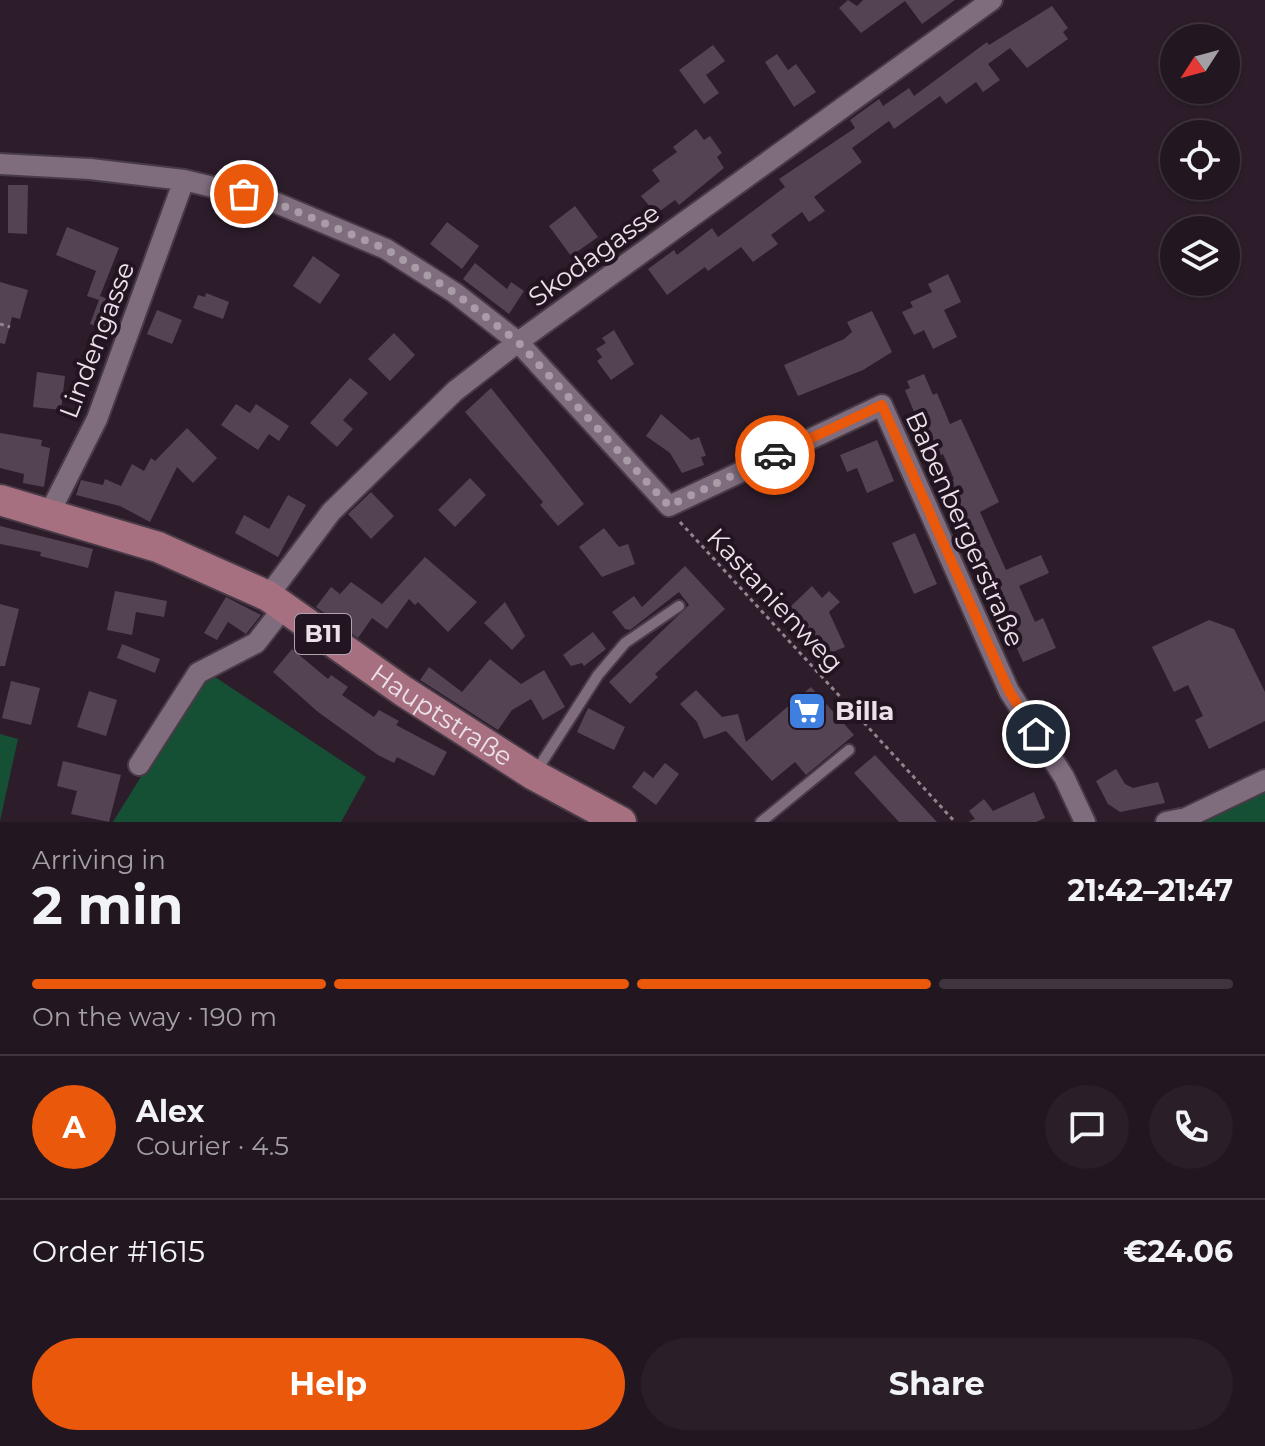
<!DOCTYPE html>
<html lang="en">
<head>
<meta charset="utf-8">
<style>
  :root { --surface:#221620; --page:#2a1f29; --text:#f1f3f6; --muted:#a29fa5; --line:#3f353e; --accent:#ea580c }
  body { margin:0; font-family:Montserrat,sans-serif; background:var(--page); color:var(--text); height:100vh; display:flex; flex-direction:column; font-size:30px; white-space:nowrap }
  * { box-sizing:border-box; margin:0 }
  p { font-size:26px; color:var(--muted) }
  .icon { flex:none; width:44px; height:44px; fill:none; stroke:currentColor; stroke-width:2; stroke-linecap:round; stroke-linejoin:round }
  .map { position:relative; height:822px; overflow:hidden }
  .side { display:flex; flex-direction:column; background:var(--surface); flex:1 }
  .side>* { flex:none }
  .needle { width:52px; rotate:234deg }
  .buttons { position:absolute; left:1160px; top:24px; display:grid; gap:16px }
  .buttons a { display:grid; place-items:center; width:80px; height:80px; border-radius:50%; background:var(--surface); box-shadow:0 2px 6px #0004,0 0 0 2px var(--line); font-size:40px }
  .pin { position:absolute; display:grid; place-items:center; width:68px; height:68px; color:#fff; margin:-34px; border:4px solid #fff; border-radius:50%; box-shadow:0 2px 8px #0007 }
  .courier { position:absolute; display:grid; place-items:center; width:80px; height:80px; margin:-40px; border:6px solid #ea580c; border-radius:50%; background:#fff; color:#222; box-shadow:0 2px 10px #0007 }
  .overview em { font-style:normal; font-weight:700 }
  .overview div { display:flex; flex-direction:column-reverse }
  .overview { display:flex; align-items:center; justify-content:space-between; height:136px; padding:0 32px }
  h1 { font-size:52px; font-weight:700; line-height:60px }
  .bar { display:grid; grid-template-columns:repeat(4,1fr); gap:12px 8px; align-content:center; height:96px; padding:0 32px }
  .bar i { height:10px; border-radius:6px; background:var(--line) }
  .bar .active { background:var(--accent) }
  .bar p { grid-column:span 4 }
  .line { display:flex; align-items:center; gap:20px; padding:0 32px; border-top:2px solid var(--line) }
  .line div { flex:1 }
  .round { display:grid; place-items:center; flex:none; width:84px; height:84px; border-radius:42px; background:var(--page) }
  .primary-button { display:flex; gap:16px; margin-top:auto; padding:16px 32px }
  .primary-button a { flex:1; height:92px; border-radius:48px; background:var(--accent); color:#fff; font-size:32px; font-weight:700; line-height:92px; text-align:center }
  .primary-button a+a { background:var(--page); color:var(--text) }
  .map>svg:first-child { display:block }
</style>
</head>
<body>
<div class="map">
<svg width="1265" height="822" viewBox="0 0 1265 822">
  <rect width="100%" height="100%" fill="#2d1d2b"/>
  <path fill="#155035" d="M206 671 366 777 341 822H113Z
    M0 734 18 739 0 821Z
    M1265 792V822H1194L1198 821Z"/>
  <path fill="#544353" d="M848 0 857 6 863 0H955L922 24 905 1 861 33 839 8Z
    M1052 6 1068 28 1063 32 1068 39 1027 68 1010 48 988 64 1000 80 983 92 976 82 946 104 940 96 894 129 889 121 852 148 862 162 814 197 825 211 809 222 802 212 771 235 778 244 753 262 741 247 708 271 705 267 667 295 648 269 674 250 677 255 712 228 718 237 785 187 779 179 855 128 850 120 879 99 883 106 909 88 914 96 987 42 989 45Z
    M713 45 725 61 706 75 719 93 704 104 679 70Z
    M777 54 788 70 796 64 816 92 794 107 765 62Z
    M696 129 704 140 710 136 722 153 717 157 724 168 679 205 675 200 656 214 641 196 660 181 652 170 677 152 673 147Z
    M8 185H28L27 234 8 233Z
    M575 206 598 237 571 256 549 226Z
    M447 222 479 246 462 269 430 244Z
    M67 227 119 248 100 296 122 304 112 332 90 324 99 300 87 296 96 271 56 255Z
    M313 256 340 275 320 304 293 286Z
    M475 263 507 289 511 282 524 291 509 314 463 279Z
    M948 274 961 302 944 310 957 337 933 349 924 330 914 335 902 312 913 307 910 302 932 292 928 284Z
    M0 282 28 290 20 319 12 317 5 344 0 343Z
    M206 293 229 302 223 319 193 308 198 295 205 297Z
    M157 310 182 320 172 344 147 334Z
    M872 311 892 352 863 370 798 396 784 365 844 339 852 332 847 322Z
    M614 330 634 364 611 380 597 361 602 357 596 349 606 343 602 338Z
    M394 333 415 355 390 381 368 359Z
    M37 372 65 376 61 410 33 407Z
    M924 374 933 395 937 393 950 424 961 419 999 502 980 512 1006 570 1041 555 1049 573 1019 586 1035 622 1043 618 1056 648 1023 662 965 532 971 529 948 482 954 479 943 454 933 458 905 390 910 388 907 381Z
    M350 378 368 393 343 420 353 429 337 447 310 423Z
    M491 388 584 504 558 526 540 505 543 502 465 412Z
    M236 404 250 413 256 404 289 426 279 441 269 434 258 450 221 425Z
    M661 414 691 440 699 437 706 456 701 457 704 465 682 473 670 453 646 436Z
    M187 428 217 458 193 483 177 467 150 522 120 506 76 495 81 480 103 485 105 479 121 486 132 464 144 471 151 458 155 461Z
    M0 433 42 440 41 446 50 448 44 487 23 483 24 474 0 468Z
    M877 440 894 481 867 493 857 468 847 472 840 455Z
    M470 478 486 495 455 527 438 510Z
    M371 492 394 516 371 539 348 514Z
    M288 495 306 505 278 557 235 533 244 515 269 529Z
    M0 526 93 549 88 568 40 556 41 552 0 544Z
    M604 528 619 547 628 544 635 564 602 577 579 547Z
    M915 533 937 584 914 594 892 543Z
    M425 557 477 602 448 632 418 602 415 605 409 599 387 629 372 618 358 638 316 607 331 587 340 594 351 582 382 604Z
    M685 566 725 609 655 674 658 677 630 704 609 682 689 605 679 592 630 630 625 629 612 612 634 596 642 607Z
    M812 586 822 598 829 591 840 602 829 612 845 647 815 659 808 643 818 639 789 608Z
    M115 591 167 601 164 617 136 612 132 635 107 630Z
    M226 597 261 615 246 634 228 622 217 640 204 633Z
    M505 602 525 636 512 650 484 623Z
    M0 604 19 609 5 666H0Z
    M1209 620 1234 629 1265 692V721L1209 749 1195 720 1203 716 1188 685 1174 692 1152 647Z
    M593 632 606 649 584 666 582 663 571 666 563 655Z
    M122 644 160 659 155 673 117 658Z
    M292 649 328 679 331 675 348 687 342 695 374 717 379 710 399 721 396 725 447 752 434 776 397 757 394 763 378 755 318 712 273 672Z
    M490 659 521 684 544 670 565 707 543 720 531 699 512 710 498 730 420 680 429 667 462 692Z
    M11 681 40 688 31 725 2 718Z
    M811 687 854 735 806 775 795 762 772 781 726 731 704 739 697 722 680 704 696 690 722 717 738 714 746 742Z
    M89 691 117 700 106 736 77 727Z
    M588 708 625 727 614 750 577 732Z
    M875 755 937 822H899L854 773Z
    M63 761 121 775 109 822 71 814 77 791 57 786Z
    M665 763 679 774 656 805 632 787 644 771 653 778Z
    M1116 769 1125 784 1133 788 1158 782 1165 803 1120 812 1108 804 1096 781Z
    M1034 792 1045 818 1036 822H968L975 819 969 811 984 799 993 811Z"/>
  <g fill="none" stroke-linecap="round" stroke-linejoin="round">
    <g stroke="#483b47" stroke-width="14">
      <path id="lane" d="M535 773 598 675 625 643 679 606
        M761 822 849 750"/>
    </g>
    <g stroke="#483b47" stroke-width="24">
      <path id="street" d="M0 164 90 169 184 180 274 202 386 249 455 293 518 342 669 506 882 405 1009 691 1064 777 1085 822
        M49 514 97 419 184 180
        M268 596 331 512 455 391 518 342 992 0
        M139 765 198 673 256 643 284 607
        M1166 822 1186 818 1265 780"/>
    </g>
    <g stroke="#483b47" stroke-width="34">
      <g id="primary">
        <path id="s1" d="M0 500 158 547 268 596 403 691 534 775 621 822"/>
      </g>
    </g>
    <path stroke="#928590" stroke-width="3" stroke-dasharray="4 4" stroke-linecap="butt" d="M0 324 10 327
      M680 522 955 822"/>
    <use href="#lane" stroke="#7f6c7d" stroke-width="10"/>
    <use href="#street" stroke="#7f6c7d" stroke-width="20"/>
    <use href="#primary" stroke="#a77080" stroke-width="30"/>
  </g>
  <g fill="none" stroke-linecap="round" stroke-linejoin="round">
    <path stroke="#a99ca7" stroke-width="8" stroke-dasharray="0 14.4" d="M244 194 274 202 386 249 455 293 518 342 669 506 775 455"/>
    <path stroke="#ea580c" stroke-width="10" d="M775 455 882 405 1009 691 1036 734"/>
  </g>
  <defs>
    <g id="supermarket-square" transform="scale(2)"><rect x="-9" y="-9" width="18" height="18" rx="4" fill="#3f7fe0" stroke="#231422"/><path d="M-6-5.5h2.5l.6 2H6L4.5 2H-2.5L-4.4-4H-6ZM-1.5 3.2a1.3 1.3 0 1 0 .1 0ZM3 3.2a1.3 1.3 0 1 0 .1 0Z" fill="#fff"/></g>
  </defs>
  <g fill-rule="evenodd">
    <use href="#supermarket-square" x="807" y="711"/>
  </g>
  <g text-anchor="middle" stroke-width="8" stroke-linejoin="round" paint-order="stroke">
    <rect fill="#231422" stroke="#b0a4ae" stroke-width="2" x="295" y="614" width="56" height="40" rx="6"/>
    <g font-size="24" font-weight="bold" fill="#ece1ea">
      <text x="323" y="642">B11</text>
    </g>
    <g font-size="26" fill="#ece1ea" stroke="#231422">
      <text transform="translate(594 255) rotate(-36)" y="9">Skodagasse</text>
      <text transform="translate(97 340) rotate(-69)" y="9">Lindengasse</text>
      <text transform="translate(965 529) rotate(66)" y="9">Babenbergerstraße</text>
      <text transform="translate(775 600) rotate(47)" y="9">Kastanienweg</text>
      <text dy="9" stroke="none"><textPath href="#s1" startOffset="496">Hauptstraße</textPath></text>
    </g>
    <g font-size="26" font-weight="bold" fill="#ece1ea" stroke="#231422" text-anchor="start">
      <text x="835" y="720">Billa</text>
    </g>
  </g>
</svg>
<div class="buttons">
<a><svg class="needle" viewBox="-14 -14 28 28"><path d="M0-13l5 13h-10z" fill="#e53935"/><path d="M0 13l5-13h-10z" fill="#a29fa5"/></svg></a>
<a><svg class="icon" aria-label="locate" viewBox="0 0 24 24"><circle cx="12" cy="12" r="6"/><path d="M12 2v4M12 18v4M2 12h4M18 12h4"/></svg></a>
<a><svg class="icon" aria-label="layers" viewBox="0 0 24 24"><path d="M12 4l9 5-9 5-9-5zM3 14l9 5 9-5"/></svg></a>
</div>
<div class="pin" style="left:244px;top:194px;background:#ea580c"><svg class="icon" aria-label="bag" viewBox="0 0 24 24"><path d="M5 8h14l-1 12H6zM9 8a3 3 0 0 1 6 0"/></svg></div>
<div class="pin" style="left:1036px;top:734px;background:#1f2937"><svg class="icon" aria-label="home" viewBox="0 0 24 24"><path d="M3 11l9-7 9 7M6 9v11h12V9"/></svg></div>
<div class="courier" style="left:775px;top:455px"><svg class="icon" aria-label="car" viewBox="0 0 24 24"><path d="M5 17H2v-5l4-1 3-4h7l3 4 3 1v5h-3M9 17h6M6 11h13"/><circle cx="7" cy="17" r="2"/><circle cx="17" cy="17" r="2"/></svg></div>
</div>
<section class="side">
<div class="overview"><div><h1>2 min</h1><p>Arriving in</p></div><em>21:42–21:47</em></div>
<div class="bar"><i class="active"></i><i class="active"></i><i class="active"></i><i></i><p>On the way · 190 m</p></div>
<div class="line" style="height:144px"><b class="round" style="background:var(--accent);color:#fff">A</b><div><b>Alex</b><p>Courier · 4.5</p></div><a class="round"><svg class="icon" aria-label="chat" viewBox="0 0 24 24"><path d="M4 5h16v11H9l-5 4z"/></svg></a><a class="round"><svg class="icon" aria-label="phone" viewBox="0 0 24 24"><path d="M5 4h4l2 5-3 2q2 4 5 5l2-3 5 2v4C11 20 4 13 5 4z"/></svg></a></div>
<div class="line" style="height:104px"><div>Order #1615</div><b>€24.06</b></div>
<div class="primary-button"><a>Help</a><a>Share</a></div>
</section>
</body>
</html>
